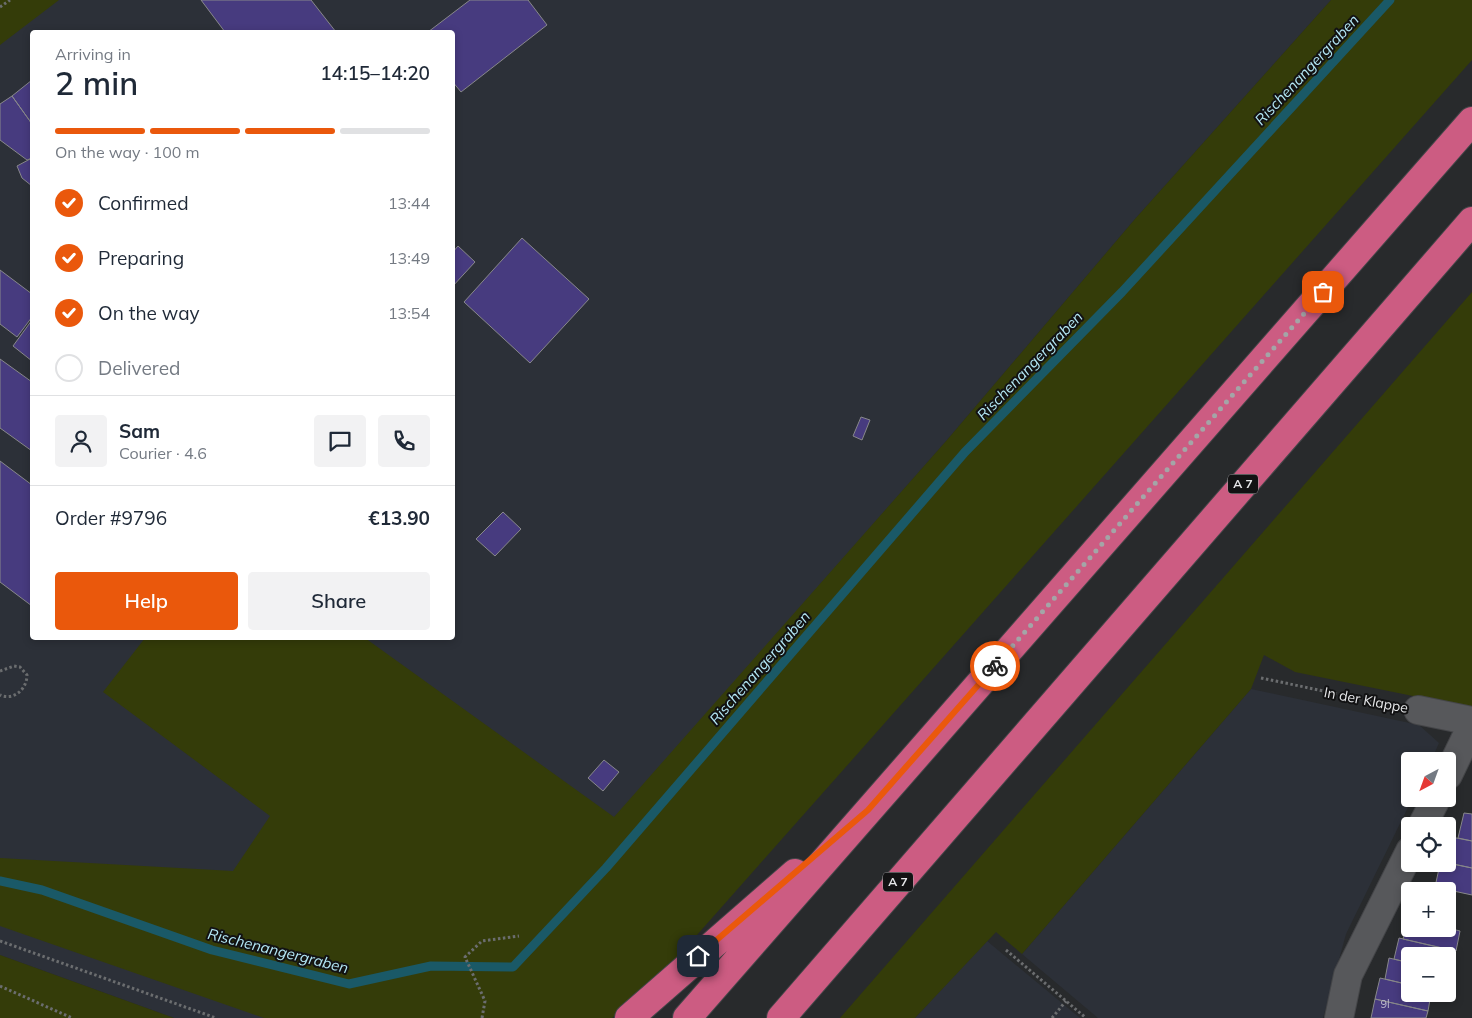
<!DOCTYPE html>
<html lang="en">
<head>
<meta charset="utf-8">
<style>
  :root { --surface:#fff; --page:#f2f2f3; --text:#1f2937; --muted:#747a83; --line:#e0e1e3; --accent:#ea580c }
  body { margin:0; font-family:Mulish,sans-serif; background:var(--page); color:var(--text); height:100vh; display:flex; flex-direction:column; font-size:19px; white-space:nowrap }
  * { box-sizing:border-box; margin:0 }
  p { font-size:16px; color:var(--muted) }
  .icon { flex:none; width:28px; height:28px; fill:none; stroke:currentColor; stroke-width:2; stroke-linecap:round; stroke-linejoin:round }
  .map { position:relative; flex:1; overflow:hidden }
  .side { position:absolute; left:30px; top:30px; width:425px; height:610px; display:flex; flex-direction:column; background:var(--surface); border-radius:5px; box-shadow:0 2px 8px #0003 }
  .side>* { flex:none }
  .needle { width:32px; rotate:221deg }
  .controls { position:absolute; left:1401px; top:752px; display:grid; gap:10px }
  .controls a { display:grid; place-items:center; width:55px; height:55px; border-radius:5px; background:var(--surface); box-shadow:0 2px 8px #0003; font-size:25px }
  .pin { position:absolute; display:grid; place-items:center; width:42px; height:42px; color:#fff; margin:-21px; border-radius:10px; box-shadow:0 2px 8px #0006 }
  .courier { position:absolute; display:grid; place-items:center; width:50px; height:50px; margin:-25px; border:4px solid #ea580c; border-radius:50%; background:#fff; color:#222; box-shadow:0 1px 6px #0007 }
  .overview em { font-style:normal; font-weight:600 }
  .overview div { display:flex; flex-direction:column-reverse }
  .overview { display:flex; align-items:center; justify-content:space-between; height:85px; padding:0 25px }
  h1 { font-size:32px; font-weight:600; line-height:38px }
  .bar { display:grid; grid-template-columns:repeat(4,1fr); gap:8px 5px; align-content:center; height:60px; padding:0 25px }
  .bar i { height:6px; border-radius:4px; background:var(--line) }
  .bar .on { background:var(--accent) }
  .bar p { grid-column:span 4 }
  .line { display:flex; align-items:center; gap:12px; padding:0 25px; border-top:1px solid var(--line) }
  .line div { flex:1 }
  .round { display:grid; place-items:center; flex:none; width:52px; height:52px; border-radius:5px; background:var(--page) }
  ol { padding:0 25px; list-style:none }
  li { display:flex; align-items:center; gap:15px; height:55px }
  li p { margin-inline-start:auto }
  li .icon { padding:5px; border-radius:50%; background:var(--accent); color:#fff; stroke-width:4 }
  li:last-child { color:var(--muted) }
  li i { width:28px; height:28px; border:2px solid var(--line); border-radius:50% }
  .button { display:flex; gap:10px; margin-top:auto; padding:10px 25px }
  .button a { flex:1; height:58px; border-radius:5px; background:var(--accent); color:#fff; font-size:20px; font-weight:600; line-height:58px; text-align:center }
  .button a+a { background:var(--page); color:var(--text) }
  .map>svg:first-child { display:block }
</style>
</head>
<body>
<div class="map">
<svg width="1472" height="1018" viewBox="0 0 1472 1018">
  <rect width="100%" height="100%" fill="#282a2c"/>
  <path fill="#2c3038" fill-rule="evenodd" d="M0 0H1331L1135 219 947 440 625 807 474 945 399 1018H174L0 955ZM32 32H452V638H32Z
    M1251 689 1419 725 1439 743 1431 761H1410V799H1412L1346 934 1323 1018H1098L1022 954Z
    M987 941 1080 1018H915Z"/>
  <path fill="#343c09" d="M0 0H59L0 45Z
    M1331 0H1472V60L666 970 612 1018H264L0 926V858L233 871 270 816 103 692 145 638H365L614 817 947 440 1135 219Z
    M1472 292V708L1295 672 1264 655 1251 689 1022 954 996 932 915 1018H840Z
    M0 955 174 1018H0Z"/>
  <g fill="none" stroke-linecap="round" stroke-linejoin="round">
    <path stroke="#1a5967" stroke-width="9" d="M0 881 42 890 212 950 349 984 431 966 513 967 606 868 965 452 1122 292 1390 0"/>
  </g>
  <path fill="#473b7f" stroke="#88888b" d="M201 0H311L336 32H225Z
    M470 0H528L547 25 461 92 452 81V32H428Z
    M32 80V124L12 96Z
    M12 96 32 124V158L27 160 0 140V104Z
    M32 158V186L22 178 17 166Z
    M522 238 589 299 530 363 464 302Z
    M458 246 475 262 452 287V253Z
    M0 270 32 294V317L17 337 0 324Z
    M32 320V361L13 346Z
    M0 359 32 382V451L0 428Z
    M861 417 870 420 862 440 853 436Z
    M0 461 32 485V606L0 582Z
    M503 512 521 529 495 556 476 539Z
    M604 760 619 772 603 791 588 778Z
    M1464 813 1472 814V841L1458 838Z
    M1451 837 1472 841V868L1448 863Z
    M1448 863 1472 868V895L1435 887 1440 864Z
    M1408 919 1410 920V929L1448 928 1460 931 1456 951 1403 939Z
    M1399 938 1450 950 1448 963V956H1410V963L1394 959Z
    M1389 958 1410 963V985L1385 979Z
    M1380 978 1410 985V994H1431L1428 1011 1375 999Z
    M1375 999 1428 1011 1426 1018H1371Z"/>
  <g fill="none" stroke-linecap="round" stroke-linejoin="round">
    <g stroke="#444548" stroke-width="30">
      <path id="minor" d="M1418 710 1472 721
        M1448 775 1472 725
        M1422 826 1436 799
        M1339 1018 1348 975 1410 851"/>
    </g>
    <g stroke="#444548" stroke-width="30">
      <path id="highway" d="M629 1018 795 873
        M687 1018 1472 121
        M781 1018 1472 221"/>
    </g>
    <path stroke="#6b6d6f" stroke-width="3" stroke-dasharray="2.5 2.5" stroke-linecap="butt" d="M0 7 10 0
      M0 671 14 666 20 667 27 675C27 689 14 701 0 695
      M1261 678 1391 705
      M0 941 216 1018
      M1006 950 1086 1018
      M0 986 72 1018
      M482 1018 485 1001 465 957 482 941 519 936
      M1052 1018 1066 1001"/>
    <use href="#minor" stroke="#57585b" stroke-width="28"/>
    <use href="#highway" stroke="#cc5c82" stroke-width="28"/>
  </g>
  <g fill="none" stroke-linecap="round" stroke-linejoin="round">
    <path stroke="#a4a5a7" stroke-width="5" stroke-dasharray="0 9" d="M995 666 1323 292"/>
    <path stroke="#ea580c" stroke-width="6" d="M698 956 868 810 995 666"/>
  </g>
  <g text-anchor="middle" stroke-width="4" stroke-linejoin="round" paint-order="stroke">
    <g font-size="11" fill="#bebcce">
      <text x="1385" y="1008">9l</text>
    </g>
    <g fill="#121213" stroke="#a6a7a9" stroke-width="1">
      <rect x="1228" y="474.5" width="30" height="19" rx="4"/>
      <rect x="883" y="872.5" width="30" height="19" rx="4"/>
    </g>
    <g font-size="12" font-weight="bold" fill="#e6e7e9">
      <text x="1243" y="488">A 7</text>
      <text x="898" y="886">A 7</text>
    </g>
    <g font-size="14" fill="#e6e7e9" stroke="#121213">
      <text transform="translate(1366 700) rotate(11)" y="5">In der Klappe</text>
    </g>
    <g font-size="15" font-style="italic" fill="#b4e8f5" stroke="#121213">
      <text transform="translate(1307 70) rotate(-47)" y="5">Rischenangergraben</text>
      <text transform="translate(1030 366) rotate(-46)" y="5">Rischenangergraben</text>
      <text transform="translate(760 668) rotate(-49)" y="5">Rischenangergraben</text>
      <text transform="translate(278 951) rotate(14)" y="5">Rischenangergraben</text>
    </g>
  </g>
</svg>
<div class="controls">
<a><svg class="needle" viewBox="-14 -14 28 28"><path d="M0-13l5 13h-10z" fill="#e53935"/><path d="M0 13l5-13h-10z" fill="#747a83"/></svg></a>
<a><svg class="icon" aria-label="locate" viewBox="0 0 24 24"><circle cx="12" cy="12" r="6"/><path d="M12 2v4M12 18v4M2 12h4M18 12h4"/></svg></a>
<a>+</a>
<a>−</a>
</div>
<div class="pin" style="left:1323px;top:292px;background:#ea580c"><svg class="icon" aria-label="bag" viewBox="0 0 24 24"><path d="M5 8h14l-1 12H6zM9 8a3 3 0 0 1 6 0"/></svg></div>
<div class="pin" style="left:698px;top:956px;background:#1f2937"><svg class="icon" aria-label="home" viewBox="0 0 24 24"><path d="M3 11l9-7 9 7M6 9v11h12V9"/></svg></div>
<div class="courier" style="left:995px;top:666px"><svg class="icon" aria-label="bike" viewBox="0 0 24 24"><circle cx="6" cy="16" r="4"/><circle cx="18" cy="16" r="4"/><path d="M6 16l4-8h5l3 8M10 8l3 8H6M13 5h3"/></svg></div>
<section class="side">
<div class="overview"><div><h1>2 min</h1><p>Arriving in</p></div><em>14:15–14:20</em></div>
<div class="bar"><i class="on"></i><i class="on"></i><i class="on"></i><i></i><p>On the way · 100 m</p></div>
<ol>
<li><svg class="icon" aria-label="check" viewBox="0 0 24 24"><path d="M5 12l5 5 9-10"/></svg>Confirmed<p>13:44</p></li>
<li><svg class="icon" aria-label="check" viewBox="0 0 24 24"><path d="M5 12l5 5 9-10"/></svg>Preparing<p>13:49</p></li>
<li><svg class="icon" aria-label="check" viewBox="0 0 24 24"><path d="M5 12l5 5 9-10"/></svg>On the way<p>13:54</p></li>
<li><i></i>Delivered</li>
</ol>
<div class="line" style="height:90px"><a class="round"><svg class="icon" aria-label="person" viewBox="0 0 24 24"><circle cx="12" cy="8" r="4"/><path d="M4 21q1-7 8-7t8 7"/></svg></a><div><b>Sam</b><p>Courier · 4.6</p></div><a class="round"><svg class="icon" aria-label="chat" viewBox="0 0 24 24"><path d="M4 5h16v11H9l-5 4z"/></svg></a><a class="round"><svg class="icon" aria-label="phone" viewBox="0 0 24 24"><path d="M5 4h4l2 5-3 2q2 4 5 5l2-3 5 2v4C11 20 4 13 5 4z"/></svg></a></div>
<div class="line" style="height:65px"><div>Order #9796</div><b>€13.90</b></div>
<div class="button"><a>Help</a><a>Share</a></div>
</section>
</div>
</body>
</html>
